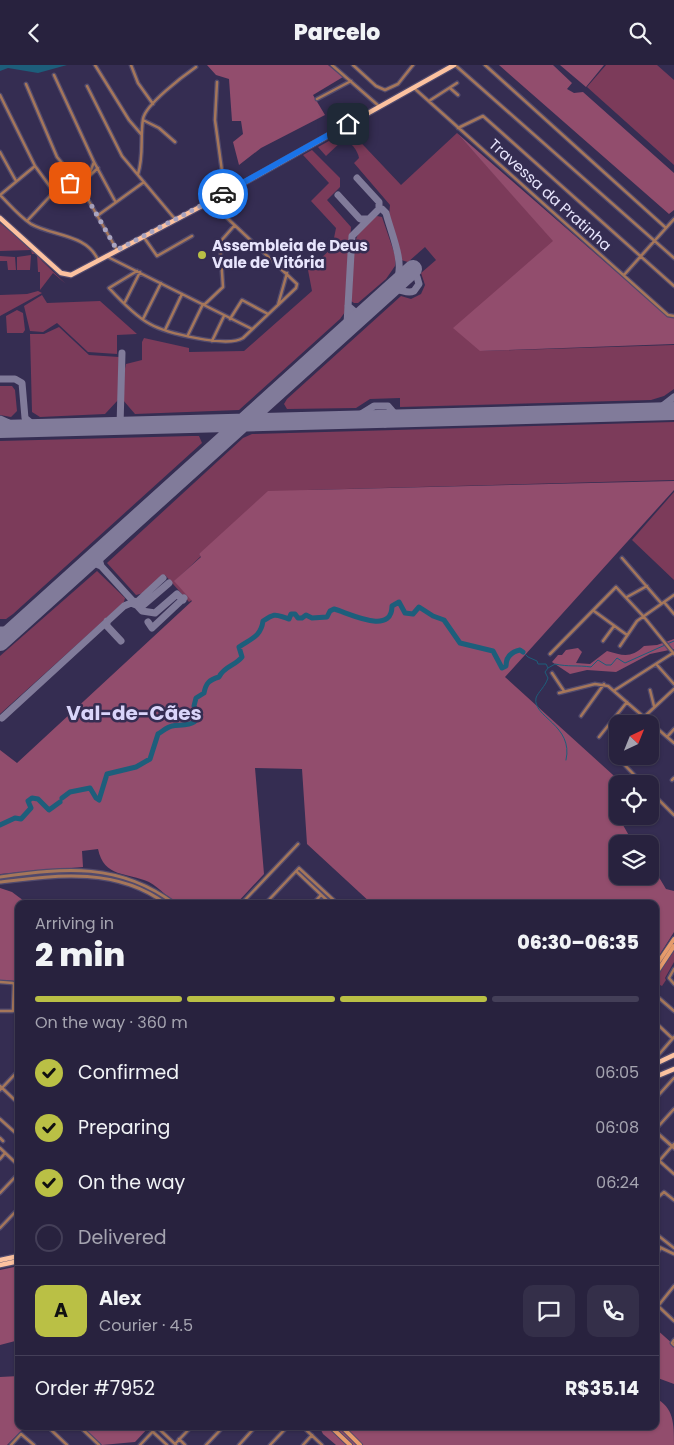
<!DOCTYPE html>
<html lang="en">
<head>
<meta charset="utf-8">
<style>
  :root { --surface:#28223e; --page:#342f49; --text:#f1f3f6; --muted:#a5a4b0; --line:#443f58; --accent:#bac045 }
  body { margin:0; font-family:Poppins,sans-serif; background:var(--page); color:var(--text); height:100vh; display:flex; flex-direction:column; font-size:19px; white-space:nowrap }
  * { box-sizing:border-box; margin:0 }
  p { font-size:16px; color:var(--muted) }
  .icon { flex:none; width:28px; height:28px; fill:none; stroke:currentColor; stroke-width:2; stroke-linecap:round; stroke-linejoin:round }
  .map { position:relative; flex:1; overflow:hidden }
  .drawer { position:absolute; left:15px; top:835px; width:644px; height:530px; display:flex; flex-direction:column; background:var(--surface); border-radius:10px; box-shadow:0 1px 4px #0004,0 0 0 1px var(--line) }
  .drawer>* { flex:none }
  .needle { width:32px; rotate:43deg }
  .controls { position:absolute; left:609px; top:650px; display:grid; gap:10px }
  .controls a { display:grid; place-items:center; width:50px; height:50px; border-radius:10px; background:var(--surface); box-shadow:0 1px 4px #0004,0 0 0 1px var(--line); font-size:25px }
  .pin { position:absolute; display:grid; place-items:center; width:42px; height:42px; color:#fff; margin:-21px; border-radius:10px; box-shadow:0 2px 8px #0006 }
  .courier { position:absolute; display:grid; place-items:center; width:50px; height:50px; margin:-25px; border:4px solid #1a73e8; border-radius:50%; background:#fff; color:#222; box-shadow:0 1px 6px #0007 }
  .summary em { font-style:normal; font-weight:800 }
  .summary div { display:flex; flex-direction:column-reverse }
  .summary { display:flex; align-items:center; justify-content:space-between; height:85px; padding:0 20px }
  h1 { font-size:32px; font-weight:800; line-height:38px }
  .bar { display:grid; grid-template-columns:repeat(4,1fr); gap:8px 5px; align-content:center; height:60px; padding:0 20px }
  .bar i { height:6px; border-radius:4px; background:var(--line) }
  .bar .active { background:var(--accent) }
  .bar p { grid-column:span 4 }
  .line { display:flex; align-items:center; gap:12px; padding:0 20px; border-top:1px solid var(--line) }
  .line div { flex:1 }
  .round { display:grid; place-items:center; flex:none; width:52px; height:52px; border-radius:10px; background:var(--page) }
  ol { padding:0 20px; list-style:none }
  li { display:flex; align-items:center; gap:15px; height:55px }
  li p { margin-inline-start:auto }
  li .icon { padding:5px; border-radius:50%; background:var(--accent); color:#111; stroke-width:4 }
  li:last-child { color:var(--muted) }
  li i { width:28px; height:28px; border:2px solid var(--line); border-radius:50% }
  header { display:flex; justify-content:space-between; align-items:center; height:65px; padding:0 20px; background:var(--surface); font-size:22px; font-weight:800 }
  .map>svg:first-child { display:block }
</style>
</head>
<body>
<header><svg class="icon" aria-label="back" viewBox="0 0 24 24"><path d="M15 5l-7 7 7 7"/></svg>Parcelo<svg class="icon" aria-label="search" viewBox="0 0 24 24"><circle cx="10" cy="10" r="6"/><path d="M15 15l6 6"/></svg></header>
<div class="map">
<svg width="674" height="1380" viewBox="0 0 674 1380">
  <rect width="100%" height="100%" fill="#352d52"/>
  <path fill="#7c3b5a" d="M606 0H657L674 15V100L587 22Z
    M349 65 401 120 457 68 554 176 480 286 674 280V324L664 331 651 335 400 342V333L370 334 356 343 287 344 284 339 287 334 401 231 411 234 421 229 425 220 421 208 436 195 425 182 408 197 401 195 389 151 390 140 354 98 359 93C358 86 351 76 343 75L326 91 318 82Z
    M312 85 340 113V122L327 135 351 162 345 247 340 254 239 345 135 349 123 335V313L126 299 142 295V277L144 273 189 283V287L244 286 312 226 308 205 332 183 336 163 311 136 329 118 303 90Z
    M377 151 382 152 396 193 395 201 386 214 358 238H354L351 236C352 208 346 164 377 151Z
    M0 158 37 188 42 196 66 219 53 208 40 225V207H38L37 189H32L31 185 0 186Z
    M31 190 30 205H17V192Z
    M0 191 15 192 16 205H8L7 196H0Z
    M38 226 42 228 0 251V230L27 229Z
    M42 230 47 238 100 236 137 269 117 270V289L88 287 57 258 43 267 30 266 24 241Z
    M17 245 23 248 25 265 23 268H7L6 251Z
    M59 262 89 290 119 292 118 335 105 349 40 352 32 347 30 269H44Z
    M0 321H12L15 325 17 346 11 352 0 350Z
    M674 357V415L308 425 199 489 201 491 175 516 192 535 189 537 165 510 144 528 136 530 107 498 243 373 252 369Z
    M191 371H199L202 378 13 549 6 554H0V376Z
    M674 427V515L632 475Z
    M97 506 125 533 124 537 0 649V591Z
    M674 883V897L665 913 666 915 662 921 658 919 655 923V911Z"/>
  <path fill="#924d6d" d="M207 0H328L343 12 313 30 325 50 261 83 239 100 233 77 243 69 241 56H232L229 14 216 10Z
    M499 0H553L572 18 567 24 574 28 583 27 674 108V145L669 149Z
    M560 0H604L586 22Z
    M457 68 667 251H674V279L480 286 453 263 553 176Z
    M674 416V425L505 612 623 719H618L617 736 612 741 631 774 627 779H618L616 793 618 811H650L651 804 657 809 666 824 674 826V867L655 897V839H372L307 779 302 704 255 703 264 809 236 839C223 839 193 842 182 839 170 836 160 823 149 817 127 807 104 813 98 784L82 786 83 802 0 809V685L17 698 192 536 174 516 201 492 199 489 268 426Z
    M674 574V584L650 589 616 607 587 605 570 609 552 597 558 590H562L566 585 578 583 582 587 576 598 590 599 607 586C624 591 631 593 644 581L657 580Z
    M0 823 12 827 28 839H19V924L15 916 0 915Z
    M19 1201V1275L0 1280V1205Z
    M655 1263 674 1280V1319L655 1312Z
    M19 1311V1361H26L7 1380H0V1312Z
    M655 1333C674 1342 674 1359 674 1380H336L323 1369 319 1361H655Z
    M82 1361H150L135 1377 102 1380Z"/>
  <path fill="#1d5e7b" d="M0 0H67L38 8 8 3 0 6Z"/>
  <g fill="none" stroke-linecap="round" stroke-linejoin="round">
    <path stroke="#1d5e7b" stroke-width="1" d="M523 587 528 592 537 596 538 599H546L548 603 555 599C568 602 578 600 591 602L598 595 606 600H611L617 593 625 598 674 576
      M548 603 545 607 548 613C545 622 538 627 536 633 532 652 574 660 566 695"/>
    <path stroke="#1d5e7b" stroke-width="5" d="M62 733 70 727 90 723 96 733 99 735 107 709 136 702 150 694 158 669C163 666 167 662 172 661 183 659 205 663 194 641L196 633 204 628C206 618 209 615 219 612 224 601 235 601 242 592L239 582C250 574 261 572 263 556 277 547 275 550 289 554L291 549H295L298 553H302L306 550 312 553 327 552 330 546 334 544C349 548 392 571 392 541L399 537 405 548 413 549 419 542 433 551 444 555 460 578 493 586 502 603 506 601C506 592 511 587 520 585L523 587
      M0 760 15 753 21 754 31 743 28 736 32 733 38 734 49 745 60 737"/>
    <path stroke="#817b9a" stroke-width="7" d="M357 113 379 137V144
      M338 130 360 154H368
      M389 226C400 221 405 230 414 226L419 219 417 212
      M330 279 347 259 352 171 379 144H382L386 148C390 165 405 198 397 214 392 227 374 238 363 248L355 247 348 241
      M0 314H15L22 318 25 353 37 363
      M631 346H656L674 332
      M655 347 674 349
      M0 354 22 364
      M332 355 353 354 374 341H388L394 348 392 356 385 359 372 354 344 355
      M120 361 122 288
      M101 485 99 494 101 501
      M85 500 94 498 101 501 142 546 155 548 177 529 183 535
      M133 536 137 537 163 513
      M107 556V561L121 576
      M148 557 152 563 184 533
      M0 565H13
      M2 653 124 541 131 538 141 542 169 518"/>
    <path stroke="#817b9a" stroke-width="18" d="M0 364 674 346
      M0 577 413 204"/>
    <g stroke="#514a6d" stroke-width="5">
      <path id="minor" d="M95 0 129 55 141 69
        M131 0 138 18 153 39
        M332 0 380 42
        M353 0 376 21 385 25 398 19 413 0
        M455 0 674 193
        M485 0 666 163
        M54 10 94 97 115 136
        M217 17 215 55 225 128
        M26 19 57 92 78 117 117 185
        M87 21 122 91 175 154
        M414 23 668 250 674 251
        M450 23 458 30
        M0 30 35 101 54 127
        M317 34 351 16
        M429 36 457 18
        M143 55 159 63 175 77
        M458 63 483 51 674 221
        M0 87 16 116
        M138 109C144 90 140 73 143 54 145 40 183 11 196 2
        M89 110 94 97
        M83 125 88 112 98 103
        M0 130C10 140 19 151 31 159 52 171 87 169 98 195
        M0 130 35 101
        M97 151 144 117
        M27 156 54 127 77 116
        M143 171 157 191 192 171
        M108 192 252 264
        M137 206 109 223C120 235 135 251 150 259 166 268 227 283 243 273L296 223 297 219 226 152 215 134
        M624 210 674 154
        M125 237 140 207
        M204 240 223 222 220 177 234 161
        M278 240 287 208
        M143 254 161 218
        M230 254 242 235 268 249
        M165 265 182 229
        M188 270 203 239
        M212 276 224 251
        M622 493 661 538
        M627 532 647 521
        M664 537 674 549
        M594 546 627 570
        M603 576 614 561
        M620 581 637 556 674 530
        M550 589 616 522 644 552 674 589
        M657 600 674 619
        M552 608 564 626
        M615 625 673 588
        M650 625 654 641
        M559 628 595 619 608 621 674 678
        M581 651 604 619
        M644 652 674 624
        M650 665 654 661
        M599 672 627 637
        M667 672 674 664
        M616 691 643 719
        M672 715 674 713
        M650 726 674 750
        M296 806 331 839
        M241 839 298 779
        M265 839 299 803 338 839
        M313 839 321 830
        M674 904 669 913 674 919
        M0 917 13 918 14 920 13 946H0
        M655 938 659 933 674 946
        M655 957 672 973
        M655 994 674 972
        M0 1021 19 1039
        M0 1025 19 1005
        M655 1034 674 1013
        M0 1054 19 1071
        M655 1065 674 1044
        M0 1073 3 1076
        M0 1083 19 1101
        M655 1092 674 1109
        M0 1094 5 1088
        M659 1096 674 1079
        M0 1128 19 1108
        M655 1135 664 1127 674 1135
        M0 1163 19 1143
        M655 1168 674 1183
        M655 1180 674 1189
        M655 1190 661 1183
        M674 1221 658 1241 674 1256
        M674 1275 672 1278 674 1280
        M47 1361 67 1380
        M79 1361 99 1380
        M302 1361 322 1380
        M157 1362 176 1380
        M153 1367 167 1380
        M179 1374 185 1380
        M175 1379 192 1361
        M11 1380 21 1369 34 1380
        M140 1380 158 1361
        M206 1380 224 1361
        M239 1380 256 1361
        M270 1380 288 1361
        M303 1380 312 1370"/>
    </g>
    <g stroke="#514a6d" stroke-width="5.5">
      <path id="tertiary" d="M0 812C65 803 119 797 175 839
        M0 817C57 810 117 802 166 839
        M655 1066 674 1083"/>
    </g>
    <g stroke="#514a6d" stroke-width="6">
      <path id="secondary" d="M655 902 674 874
        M655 910 674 881
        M330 1361 350 1380
        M341 1361 360 1380"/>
    </g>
    <g stroke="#514a6d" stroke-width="7">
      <path id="primary" d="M0 153 61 208 71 210 215 134 454 0
        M655 999 674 990
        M655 1012 674 1004
        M0 1195 19 1191
        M0 1200 19 1196"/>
    </g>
    <use href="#minor" stroke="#a5765a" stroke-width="2.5"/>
    <use href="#tertiary" stroke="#a5765a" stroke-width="3"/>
    <use href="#secondary" stroke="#e59b6c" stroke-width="4"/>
    <use href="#primary" stroke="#fcc2a0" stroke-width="4.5"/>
  </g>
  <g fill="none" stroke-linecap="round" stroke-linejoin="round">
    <path stroke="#a9a4c0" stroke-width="5" stroke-dasharray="0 9" d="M70 118 78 117 117 185 223 129"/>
    <path stroke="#1a73e8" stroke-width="6" d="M223 129 348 59"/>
  </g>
  <circle fill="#bac045" stroke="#352d52" stroke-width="2" cx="202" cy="190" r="5"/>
  <g text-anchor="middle" stroke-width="5" stroke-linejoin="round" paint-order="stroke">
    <g font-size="15" fill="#e7e4fc" stroke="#352d52">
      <text transform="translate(550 130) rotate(42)" y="5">Travessa da Pratinha</text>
    </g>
    <g font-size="15" font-weight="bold" fill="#e7e4fc" stroke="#352d52" text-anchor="start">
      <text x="212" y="186">Assembleia de Deus<tspan x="212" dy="17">Vale de Vitória</tspan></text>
    </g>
    <g font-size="20" font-weight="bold" fill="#dad5fa" stroke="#352d52">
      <text x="134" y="655">Val-de-Cães</text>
    </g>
  </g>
</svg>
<div class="controls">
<a><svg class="needle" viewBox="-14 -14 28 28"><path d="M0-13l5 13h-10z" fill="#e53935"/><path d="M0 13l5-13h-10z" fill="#a5a4b0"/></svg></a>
<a><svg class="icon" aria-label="locate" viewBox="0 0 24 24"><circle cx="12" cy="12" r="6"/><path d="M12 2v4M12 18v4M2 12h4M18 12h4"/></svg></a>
<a><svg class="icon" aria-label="layers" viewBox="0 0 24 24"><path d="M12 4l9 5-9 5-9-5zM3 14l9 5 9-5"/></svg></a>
</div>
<div class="pin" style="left:70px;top:118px;background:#ea580c"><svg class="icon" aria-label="bag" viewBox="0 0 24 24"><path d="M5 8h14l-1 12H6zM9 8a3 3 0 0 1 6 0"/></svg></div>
<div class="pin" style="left:348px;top:59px;background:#1f2937"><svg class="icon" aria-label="home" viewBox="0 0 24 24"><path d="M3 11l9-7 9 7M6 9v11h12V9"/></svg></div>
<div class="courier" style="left:223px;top:129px"><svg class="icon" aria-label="car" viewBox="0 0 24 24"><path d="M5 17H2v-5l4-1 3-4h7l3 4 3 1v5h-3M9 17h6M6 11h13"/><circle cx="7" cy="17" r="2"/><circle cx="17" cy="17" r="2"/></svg></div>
<section class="drawer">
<div class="summary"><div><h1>2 min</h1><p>Arriving in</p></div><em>06:30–06:35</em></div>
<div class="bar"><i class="active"></i><i class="active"></i><i class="active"></i><i></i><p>On the way · 360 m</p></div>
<ol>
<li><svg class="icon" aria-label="check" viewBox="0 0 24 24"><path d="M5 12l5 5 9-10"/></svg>Confirmed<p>06:05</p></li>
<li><svg class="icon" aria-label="check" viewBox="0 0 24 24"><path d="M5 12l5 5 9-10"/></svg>Preparing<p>06:08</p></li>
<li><svg class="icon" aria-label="check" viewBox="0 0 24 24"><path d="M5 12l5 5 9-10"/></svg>On the way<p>06:24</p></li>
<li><i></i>Delivered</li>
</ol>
<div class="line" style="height:90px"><b class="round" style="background:var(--accent);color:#111">A</b><div><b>Alex</b><p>Courier · 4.5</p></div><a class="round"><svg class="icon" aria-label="chat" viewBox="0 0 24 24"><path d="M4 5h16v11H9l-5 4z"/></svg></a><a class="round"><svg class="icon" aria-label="phone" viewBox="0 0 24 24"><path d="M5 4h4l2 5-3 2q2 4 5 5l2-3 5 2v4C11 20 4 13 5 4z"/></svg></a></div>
<div class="line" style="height:65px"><div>Order #7952</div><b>R$35.14</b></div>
</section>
</div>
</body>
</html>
